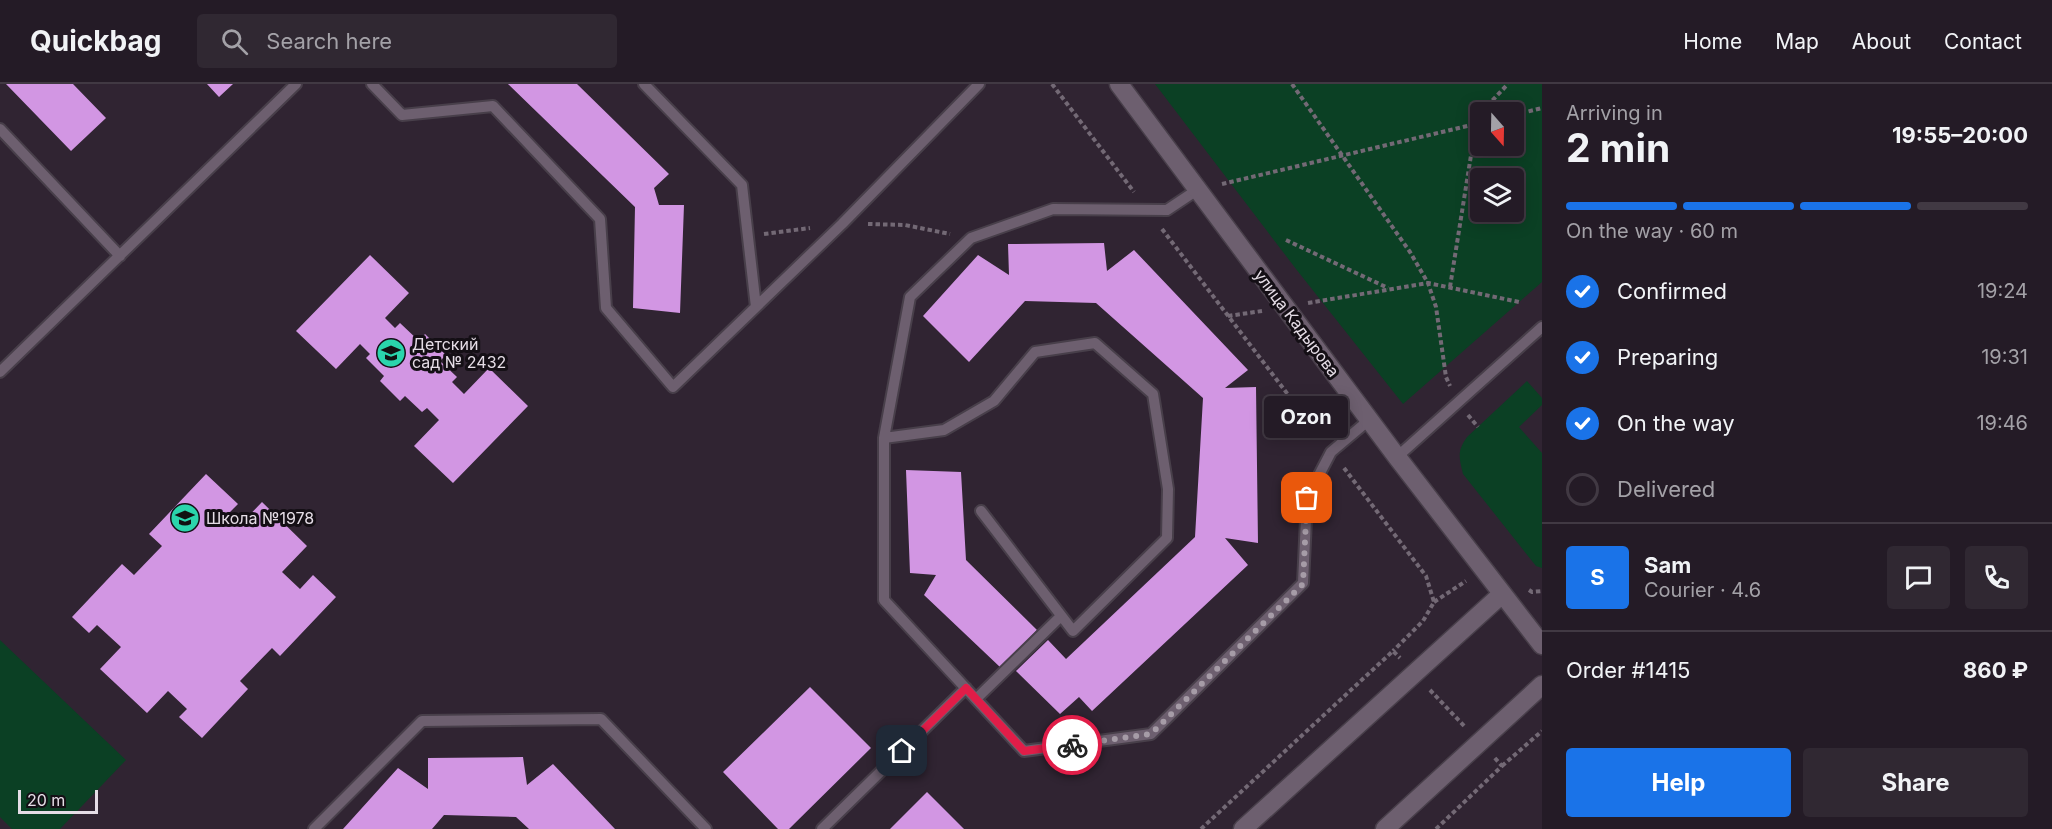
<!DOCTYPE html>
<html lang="en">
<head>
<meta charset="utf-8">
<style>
  :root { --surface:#241b26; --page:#302832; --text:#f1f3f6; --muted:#a3a1a7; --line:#413943; --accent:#1a73e8 }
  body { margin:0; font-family:Inter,sans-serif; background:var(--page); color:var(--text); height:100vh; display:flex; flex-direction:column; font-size:22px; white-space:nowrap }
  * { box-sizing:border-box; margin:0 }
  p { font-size:20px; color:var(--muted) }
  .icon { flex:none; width:33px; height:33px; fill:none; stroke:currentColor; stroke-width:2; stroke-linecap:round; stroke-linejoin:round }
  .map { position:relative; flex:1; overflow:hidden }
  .drawer { display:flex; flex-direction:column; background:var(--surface); width:510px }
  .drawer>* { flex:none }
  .needle { width:39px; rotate:160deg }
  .controls { position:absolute; left:1470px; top:18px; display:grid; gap:12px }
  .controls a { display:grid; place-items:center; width:54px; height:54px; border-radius:6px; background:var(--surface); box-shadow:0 3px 15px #0003,0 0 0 2px var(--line); font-size:30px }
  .scale { position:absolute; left:18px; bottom:15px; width:80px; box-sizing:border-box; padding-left:6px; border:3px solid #e5dde6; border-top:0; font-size:16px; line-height:21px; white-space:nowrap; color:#e5dde6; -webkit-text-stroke:4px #140f15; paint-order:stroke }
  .pin { position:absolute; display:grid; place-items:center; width:51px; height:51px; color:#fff; margin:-26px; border-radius:12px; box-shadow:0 3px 9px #0006 }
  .courier { position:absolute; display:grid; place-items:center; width:60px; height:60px; margin:-30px; border:4px solid #e11d48; border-radius:50%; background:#fff; color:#222; box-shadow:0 2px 8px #0007 }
  .bubble { position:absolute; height:42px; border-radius:6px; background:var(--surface); box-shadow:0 3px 15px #0003,0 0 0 2px var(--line); font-size:20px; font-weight:700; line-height:42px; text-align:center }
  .head em { font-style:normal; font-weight:700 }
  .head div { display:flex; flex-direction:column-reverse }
  .head { display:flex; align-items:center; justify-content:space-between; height:102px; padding:0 24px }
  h1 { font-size:39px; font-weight:700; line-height:45px }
  .bar { display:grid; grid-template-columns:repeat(4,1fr); gap:9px 6px; align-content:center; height:72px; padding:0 24px }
  .bar i { height:8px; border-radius:4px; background:var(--line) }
  .bar .on { background:var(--accent) }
  .bar p { grid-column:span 4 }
  .line { display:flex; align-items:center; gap:15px; padding:0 24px; border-top:2px solid var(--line) }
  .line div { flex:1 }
  .round { display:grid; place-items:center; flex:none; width:63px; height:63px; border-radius:6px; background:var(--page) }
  ol { padding:0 24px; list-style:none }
  li { display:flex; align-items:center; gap:18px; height:66px }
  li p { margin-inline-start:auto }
  li .icon { padding:6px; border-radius:50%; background:var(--accent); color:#fff; stroke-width:4 }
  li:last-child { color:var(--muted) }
  li i { width:33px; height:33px; border:3px solid var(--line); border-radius:50% }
  .cta { display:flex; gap:12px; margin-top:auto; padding:12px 24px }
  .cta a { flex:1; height:69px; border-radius:6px; background:var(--accent); color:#fff; font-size:24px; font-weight:700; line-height:69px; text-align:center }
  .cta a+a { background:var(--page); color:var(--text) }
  header { display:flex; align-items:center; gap:36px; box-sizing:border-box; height:84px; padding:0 30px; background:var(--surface); border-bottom:2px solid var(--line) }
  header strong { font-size:28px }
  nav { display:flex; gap:33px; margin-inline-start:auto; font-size:21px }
  .search { width:420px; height:54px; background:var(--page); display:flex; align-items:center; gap:15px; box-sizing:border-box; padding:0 21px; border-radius:6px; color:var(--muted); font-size:22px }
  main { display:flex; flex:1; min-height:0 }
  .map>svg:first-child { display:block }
</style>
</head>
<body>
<header>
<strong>Quickbag</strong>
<div class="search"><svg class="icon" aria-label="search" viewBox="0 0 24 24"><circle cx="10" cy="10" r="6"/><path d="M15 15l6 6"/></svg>Search here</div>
<nav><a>Home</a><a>Map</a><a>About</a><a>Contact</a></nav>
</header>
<main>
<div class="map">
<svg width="1542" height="745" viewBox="0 0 1542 745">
  <rect width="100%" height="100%" fill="#302432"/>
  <path fill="#0b4024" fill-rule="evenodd" d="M1155 0H1542V198L1403 320 1296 185ZM1480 28H1514V62H1480ZM1480 94H1514V128H1480Z
    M1527 297 1542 314V321L1519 343 1542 369V484L1536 482 1463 390C1459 373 1457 367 1467 353Z
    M0 556 126 676 60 745H12L0 733Z"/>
  <path fill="#d296e3" d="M6 0H73L106 34 71 67Z
    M207 0H233L219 13Z
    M508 0H577L669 90 654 104 659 121H684L680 229 633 224 635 123Z
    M1104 159 1107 187 1134 166 1248 286 1225 304 1256 303 1258 459 1225 454 1248 481 1092 627 1079 613 1060 630 1016 587 1048 556 1066 575 1195 453 1203 314 1096 219 1025 217 969 278 923 232 978 171 1009 191 1008 160Z
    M370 171 409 209 385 234 395 244 400 239 419 257 425 250 446 271 440 277 457 293 452 298 464 310 489 284 528 322 453 399 414 362 439 336 427 324 422 328 405 312 400 317 380 297 384 292 366 274 370 270 360 260 336 285 296 247Z
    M906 386 961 388 966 476 1037 546 1001 584 924 511 936 491 910 489Z
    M206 390 238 420 228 430 240 441 262 418 307 462 282 488 300 505 313 491 336 513 280 572 272 564 240 597 248 605 202 654 179 633 187 625 168 607 147 629 100 585 121 563 97 541 89 549 72 533 122 480 134 491 162 462 149 450Z
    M810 603 871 664 789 745H778L723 688Z
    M523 673 527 701 553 680 615 745H529L516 733 444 731 432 745H343L398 684 428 705V674Z
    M927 708 964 745H890Z"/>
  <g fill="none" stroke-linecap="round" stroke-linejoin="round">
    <g stroke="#483f4a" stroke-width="14">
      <path id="lane" d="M372 0 402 31 493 22 600 135 606 224 673 303 842 140 979 0
        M644 0 742 101 756 223
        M0 45 120 172
        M1197 106 1167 126 1053 125 971 154 910 213 884 354V516L1024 667 1151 650 1303 499 1307 414 1331 368 1369 336
        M0 288 296 0
        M884 354 944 346 994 317 1035 268 1095 259 1153 310 1168 405 1167 454 1073 547 981 427
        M1397 373 1542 243
        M976 615 1061 532
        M314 745 422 637 601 635 706 745
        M822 745 966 604"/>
    </g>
    <g stroke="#483f4a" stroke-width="21">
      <path id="street" d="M1119 0 1397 373 1542 561
        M1243 745 1502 510"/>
    </g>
    <g stroke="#483f4a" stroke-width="21">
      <path id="secondary" d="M1385 745 1542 601"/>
    </g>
    <path stroke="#736975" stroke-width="4" stroke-dasharray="4.5 3" stroke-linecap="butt" d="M1052 0 1134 108
      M1292 0 1410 168 1428 199 1436 223 1446 293 1450 302
      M1483 28 1489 20 1508 0
      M1514 31 1542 24
      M1222 100 1480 39
      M868 140 905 141 950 150
      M1162 145 1321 354
      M764 150 810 144
      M1286 156 1388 204
      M1450 203 1476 40 1480 33
      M1308 219 1428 199 1519 218
      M1228 232 1262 227
      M1468 331 1478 343
      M1344 384 1426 492 1434 518 1423 537 1393 567
      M1529 506 1532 508 1542 507
      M1434 518 1466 497
      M1430 606 1466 644
      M1502 682 1542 647
      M1201 745 1393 567 1400 574
      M1436 745 1502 682 1494 673"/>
    <use href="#lane" stroke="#6d5f6f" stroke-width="10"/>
    <use href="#street" stroke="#6d5f6f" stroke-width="18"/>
    <use href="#secondary" stroke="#6d5f6f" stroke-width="18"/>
  </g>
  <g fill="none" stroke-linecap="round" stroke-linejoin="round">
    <path stroke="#a69ca7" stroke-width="6" stroke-dasharray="0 10.8" d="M1072 661 1151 650 1303 500 1307 414"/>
    <path stroke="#e11d48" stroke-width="8" d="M902 667 966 604 1024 667 1072 661"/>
  </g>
  <defs>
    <g id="school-disc" transform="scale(1.5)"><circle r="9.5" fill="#2ad5ac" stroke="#140f15"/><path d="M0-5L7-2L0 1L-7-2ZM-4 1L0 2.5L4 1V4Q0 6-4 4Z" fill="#111"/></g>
  </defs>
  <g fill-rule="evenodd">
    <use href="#school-disc" x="391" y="269"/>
    <use href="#school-disc" x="185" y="434"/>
  </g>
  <g text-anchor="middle" stroke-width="6" stroke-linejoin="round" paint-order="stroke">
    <g font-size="16" fill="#e5dde6" stroke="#140f15">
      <text transform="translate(1297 239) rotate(53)" y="6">улица Кадырова</text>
    </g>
    <g font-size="16" fill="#e5dde6" stroke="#140f15" text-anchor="start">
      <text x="412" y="266">Детский<tspan x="412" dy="18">сад № 2432</tspan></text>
      <text x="206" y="440">Школа №1978</text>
    </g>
  </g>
</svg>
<div class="controls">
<a><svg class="needle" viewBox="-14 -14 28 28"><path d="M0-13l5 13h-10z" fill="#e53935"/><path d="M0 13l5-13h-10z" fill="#a3a1a7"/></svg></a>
<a><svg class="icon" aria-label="layers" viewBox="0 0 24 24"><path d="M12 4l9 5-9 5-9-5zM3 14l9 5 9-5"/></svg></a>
</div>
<div class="scale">20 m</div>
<div class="pin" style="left:1307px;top:414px;background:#ea580c"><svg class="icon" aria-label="bag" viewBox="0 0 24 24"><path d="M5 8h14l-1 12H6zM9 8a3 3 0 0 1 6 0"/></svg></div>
<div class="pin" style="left:902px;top:667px;background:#1f2937"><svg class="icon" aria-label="home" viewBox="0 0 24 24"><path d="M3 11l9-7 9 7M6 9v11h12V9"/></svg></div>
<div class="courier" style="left:1072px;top:661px"><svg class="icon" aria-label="bike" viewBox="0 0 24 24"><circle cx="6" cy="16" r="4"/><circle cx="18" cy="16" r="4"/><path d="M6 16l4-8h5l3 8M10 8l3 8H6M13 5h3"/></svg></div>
<div class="bubble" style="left:1264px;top:312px;width:84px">Ozon</div>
</div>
<section class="drawer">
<div class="head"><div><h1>2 min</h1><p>Arriving in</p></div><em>19:55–20:00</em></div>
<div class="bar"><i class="on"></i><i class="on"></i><i class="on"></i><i></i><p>On the way · 60 m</p></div>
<ol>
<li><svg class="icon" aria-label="check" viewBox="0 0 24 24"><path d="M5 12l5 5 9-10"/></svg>Confirmed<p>19:24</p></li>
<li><svg class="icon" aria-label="check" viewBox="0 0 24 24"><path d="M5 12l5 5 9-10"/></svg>Preparing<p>19:31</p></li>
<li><svg class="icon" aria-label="check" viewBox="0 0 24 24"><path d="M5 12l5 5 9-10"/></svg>On the way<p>19:46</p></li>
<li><i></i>Delivered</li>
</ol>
<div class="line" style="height:108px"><b class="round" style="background:var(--accent);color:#fff">S</b><div><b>Sam</b><p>Courier · 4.6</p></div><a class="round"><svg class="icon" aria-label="chat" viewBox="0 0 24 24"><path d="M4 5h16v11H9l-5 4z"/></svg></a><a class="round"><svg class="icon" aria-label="phone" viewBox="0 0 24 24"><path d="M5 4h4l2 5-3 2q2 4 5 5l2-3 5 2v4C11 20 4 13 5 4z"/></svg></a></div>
<div class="line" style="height:78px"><div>Order #1415</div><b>860 ₽</b></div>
<div class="cta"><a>Help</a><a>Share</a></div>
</section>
</main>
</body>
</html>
